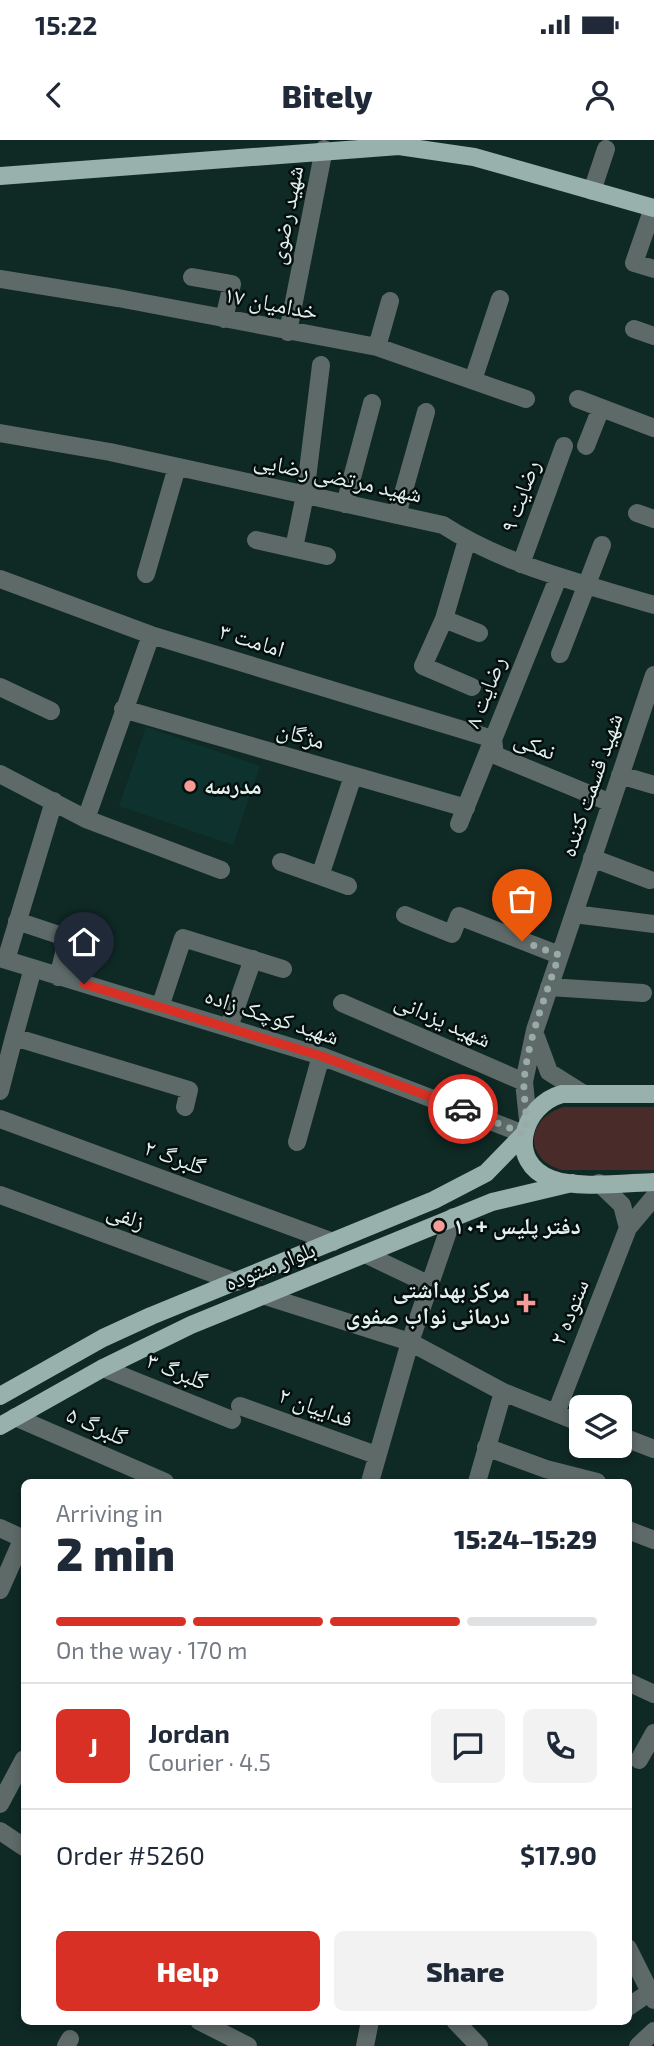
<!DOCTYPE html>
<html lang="en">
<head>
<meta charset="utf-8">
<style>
  :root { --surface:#fff; --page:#f2f2f3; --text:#1f2937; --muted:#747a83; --line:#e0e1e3; --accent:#d93025 }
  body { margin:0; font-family:"Exo 2","Noto Naskh Arabic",sans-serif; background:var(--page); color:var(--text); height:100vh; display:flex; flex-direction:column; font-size:26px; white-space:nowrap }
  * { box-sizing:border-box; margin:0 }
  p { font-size:23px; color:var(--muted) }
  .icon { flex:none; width:38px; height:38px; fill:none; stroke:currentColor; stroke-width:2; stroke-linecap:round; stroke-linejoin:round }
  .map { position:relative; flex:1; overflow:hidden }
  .drawer { position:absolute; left:21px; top:1339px; width:611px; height:546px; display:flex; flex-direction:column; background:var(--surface); border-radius:10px; box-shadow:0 4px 10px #0003 }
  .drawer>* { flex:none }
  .controls { position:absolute; left:569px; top:1255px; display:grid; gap:14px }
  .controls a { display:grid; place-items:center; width:63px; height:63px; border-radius:10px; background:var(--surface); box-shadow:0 4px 10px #0003; font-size:35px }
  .pin { position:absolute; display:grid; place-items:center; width:60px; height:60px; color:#fff; margin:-72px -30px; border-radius:50% 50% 50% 0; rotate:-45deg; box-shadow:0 0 7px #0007 }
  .pin .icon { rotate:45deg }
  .courier { position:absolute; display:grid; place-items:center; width:70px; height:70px; margin:-35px; border:5px solid #d93025; border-radius:50%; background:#fff; color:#222; box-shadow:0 2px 9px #0007 }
  .head em { font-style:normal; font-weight:800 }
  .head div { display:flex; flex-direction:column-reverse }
  .head { display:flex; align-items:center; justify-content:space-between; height:119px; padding:0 35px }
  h1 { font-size:46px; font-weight:800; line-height:52px }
  .bar { display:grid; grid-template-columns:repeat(4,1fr); gap:10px 7px; align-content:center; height:84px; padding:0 35px }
  .bar i { height:9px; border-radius:5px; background:var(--line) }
  .bar .on { background:var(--accent) }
  .bar p { grid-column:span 4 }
  .line { display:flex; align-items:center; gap:18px; padding:0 35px; border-top:2px solid var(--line) }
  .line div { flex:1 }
  .round { display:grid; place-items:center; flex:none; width:74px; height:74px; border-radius:10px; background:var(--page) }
  .button { display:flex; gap:14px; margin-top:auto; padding:14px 35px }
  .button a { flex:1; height:80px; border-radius:10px; background:var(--accent); color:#fff; font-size:28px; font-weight:800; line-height:80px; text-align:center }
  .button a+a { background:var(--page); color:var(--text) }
  .status { display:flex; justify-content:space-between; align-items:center; height:49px; padding:0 35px; background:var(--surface); direction:ltr }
  .status svg { height:19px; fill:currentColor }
  header { display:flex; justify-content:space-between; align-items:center; height:91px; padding:0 35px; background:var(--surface); font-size:32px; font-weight:800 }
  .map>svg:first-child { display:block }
</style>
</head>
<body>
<div class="status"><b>15:22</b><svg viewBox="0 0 49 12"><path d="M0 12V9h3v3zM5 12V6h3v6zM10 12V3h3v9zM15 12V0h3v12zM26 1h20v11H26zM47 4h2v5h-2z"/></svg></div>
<header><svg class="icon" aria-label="back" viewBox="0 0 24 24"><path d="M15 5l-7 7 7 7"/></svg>Bitely<svg class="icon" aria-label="person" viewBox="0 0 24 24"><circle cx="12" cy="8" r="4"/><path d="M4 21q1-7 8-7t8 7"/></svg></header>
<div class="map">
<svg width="654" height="1906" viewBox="0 0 654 1906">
  <rect width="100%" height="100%" fill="#0f2925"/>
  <path fill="#0e332e" d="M146 587 260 626 233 705 119 666Z"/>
  <path fill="#492b2a" d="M563 967H654V1030H562C523 1019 526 979 563 967Z"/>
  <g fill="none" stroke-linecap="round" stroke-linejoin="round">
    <path stroke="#5e6a68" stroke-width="18" d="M592 51 606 9
      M653 68 634 123 654 129
      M192 137 232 144 224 179
      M0 139 118 158 377 207 526 259
      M634 189 654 196
      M288 192 324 9
      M377 207 390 161
      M473 240 500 159
      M578 259 654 288
      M0 293 110 312 443 385C506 426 582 443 654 465
      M586 306 601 268
      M345 364 372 263
      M637 373 654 379
      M397 375 426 272
      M256 400 327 416
      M467 400 444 479 423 526 472 547
      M294 408 305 355 321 225
      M521 424 564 306
      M146 434 177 327
      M0 439 151 495 493 599 495 615 611 663
      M444 479 479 493
      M560 514 602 405
      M0 547 51 571
      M123 569 466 668
      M0 634 86 679 221 730
      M620 635 654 645
      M86 679 151 495
      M459 684 558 438
      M592 718 650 740
      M281 722 348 746
      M320 736 353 636
      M574 774 654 784
      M405 775 452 794 459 776 559 815
      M17 781 68 798 58 837
      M0 818 321 916 524 994
      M6 820 54 661
      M33 828 14 897 189 950 185 967
      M549 847 643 853
      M342 863 524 942
      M160 867 183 798 283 829
      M229 887 253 819
      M536 897 549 932 584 954
      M0 951 14 897
      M0 979 333 1102
      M528 980 524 942 535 890 654 535
      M297 1002 321 916
      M599 1043 622 1065 628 1088
      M0 1055 236 1142
      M365 1114 430 1145
      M262 1155 410 1202 503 1252 581 1283
      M103 1228 232 1280
      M240 1266 376 1315
      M556 1273 628 1088 654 1057
      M15 1277 165 1342
      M620 1296 654 1309
      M486 1307 546 1329 597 1342
      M370 1342 410 1202 453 1077
      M477 1342 503 1252
      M0 1388 24 1399
      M628 1390 654 1400
      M0 1450 23 1398
      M628 1542 654 1554
      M639 1620 654 1593
      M0 1664 24 1619
      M0 1691 24 1707
      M628 1808 654 1860
      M628 1867 650 1852
      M199 1881 248 1906
      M455 1881 479 1906
      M66 1906 70 1899
      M365 1906 370 1881
      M638 1906 654 1891"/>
    <path stroke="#99b1ad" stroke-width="18" d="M0 36 399 6 474 17 654 68
      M654 954H562C522 965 506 1022 551 1039 576 1049 625 1043 654 1042
      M0 1256 103 1198 151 1176 434 1060 486 1033 524 994
      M0 1286 103 1228 191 1185 492 1062 572 1043"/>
  </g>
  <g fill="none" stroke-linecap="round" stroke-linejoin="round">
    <path stroke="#98aba8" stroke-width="7" stroke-dasharray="0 12.6" d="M463 969 524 994C529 976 523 959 524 941 528 898 546 856 559 815L522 801"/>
    <path stroke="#d93025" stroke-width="9" d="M84 844 321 916 463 969"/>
  </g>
  <g fill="#f59b98" stroke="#050f0d" stroke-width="2.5">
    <circle cx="190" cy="646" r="7"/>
    <circle cx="439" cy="1086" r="7"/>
    <path d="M522.5 1152.5h7v7h7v7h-7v7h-7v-7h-7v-7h7z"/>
  </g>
  <g text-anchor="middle" stroke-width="5" stroke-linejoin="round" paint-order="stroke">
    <g font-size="23" fill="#e2f1ee" stroke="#050f0d">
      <text transform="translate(286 75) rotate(-79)" y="8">شهید رضوی</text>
      <text transform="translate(271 163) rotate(11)" y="8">خدامیان ۱۷</text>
      <text transform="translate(338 337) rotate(12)" y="8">شهید مرتضی رضایی</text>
      <text transform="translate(520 356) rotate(-70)" y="8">رضایت ۹</text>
      <text transform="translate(252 500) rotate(17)" y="8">امامت ۳</text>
      <text transform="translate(485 552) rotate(-68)" y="8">رضایت ۸</text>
      <text transform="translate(301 595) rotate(16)" y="8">مژگان</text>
      <text transform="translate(535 605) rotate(22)" y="8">نمکی</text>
      <text transform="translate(591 645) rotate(-71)" y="8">شهید قسمت کننده</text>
      <text transform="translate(272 876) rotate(18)" y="8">شهید کوچک زاده</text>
      <text transform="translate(443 880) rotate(24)" y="8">شهید یزدانی</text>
      <text transform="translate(175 1017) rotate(20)" y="8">گلبرگ ۲</text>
      <text transform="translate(126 1076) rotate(20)" y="8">زلفی</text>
      <text transform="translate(270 1126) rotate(-22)" y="8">بلوار ستوده</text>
      <text transform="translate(569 1172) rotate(-68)" y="8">ستوده ۲</text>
      <text transform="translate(177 1231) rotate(22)" y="8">گلبرگ ۳</text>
      <text transform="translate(316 1267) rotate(20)" y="8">فداییان ۲</text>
      <text transform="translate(97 1286) rotate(24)" y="8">گلبرگ ۵</text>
    </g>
    <g font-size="23" font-weight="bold" fill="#e2f1ee" stroke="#050f0d" text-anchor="start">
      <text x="204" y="654">مدرسه</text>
      <text x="453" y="1094">دفتر پلیس +۱۰</text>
      <text x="510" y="1158" text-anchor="end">مرکز بهداشتی<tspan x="510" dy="26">درمانی نواب صفوی</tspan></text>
    </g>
  </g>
</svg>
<div class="controls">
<a><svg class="icon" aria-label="layers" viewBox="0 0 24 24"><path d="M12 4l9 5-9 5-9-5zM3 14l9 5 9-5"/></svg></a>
</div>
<div class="pin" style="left:522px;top:801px;background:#ea580c"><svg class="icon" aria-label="bag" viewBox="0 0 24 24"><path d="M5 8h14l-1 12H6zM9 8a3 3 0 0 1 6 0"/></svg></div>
<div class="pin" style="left:84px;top:844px;background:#1f2937"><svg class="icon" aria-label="home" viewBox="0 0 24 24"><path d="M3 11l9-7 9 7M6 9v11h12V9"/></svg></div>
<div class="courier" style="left:463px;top:969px"><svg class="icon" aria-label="car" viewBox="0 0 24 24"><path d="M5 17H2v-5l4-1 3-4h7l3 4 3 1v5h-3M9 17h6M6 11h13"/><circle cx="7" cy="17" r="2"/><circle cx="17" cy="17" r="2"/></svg></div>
<section class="drawer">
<div class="head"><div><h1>2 min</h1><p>Arriving in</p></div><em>15:24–15:29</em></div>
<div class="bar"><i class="on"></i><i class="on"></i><i class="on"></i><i></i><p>On the way · 170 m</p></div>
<div class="line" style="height:126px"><b class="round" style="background:var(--accent);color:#fff">J</b><div><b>Jordan</b><p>Courier · 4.5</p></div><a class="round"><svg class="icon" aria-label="chat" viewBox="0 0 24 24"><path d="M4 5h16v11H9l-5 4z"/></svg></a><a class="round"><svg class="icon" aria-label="phone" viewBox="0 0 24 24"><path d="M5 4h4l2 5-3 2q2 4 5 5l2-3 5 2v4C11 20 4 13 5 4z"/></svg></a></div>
<div class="line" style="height:91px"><div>Order #5260</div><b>$17.90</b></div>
<div class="button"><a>Help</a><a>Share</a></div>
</section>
</div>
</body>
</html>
